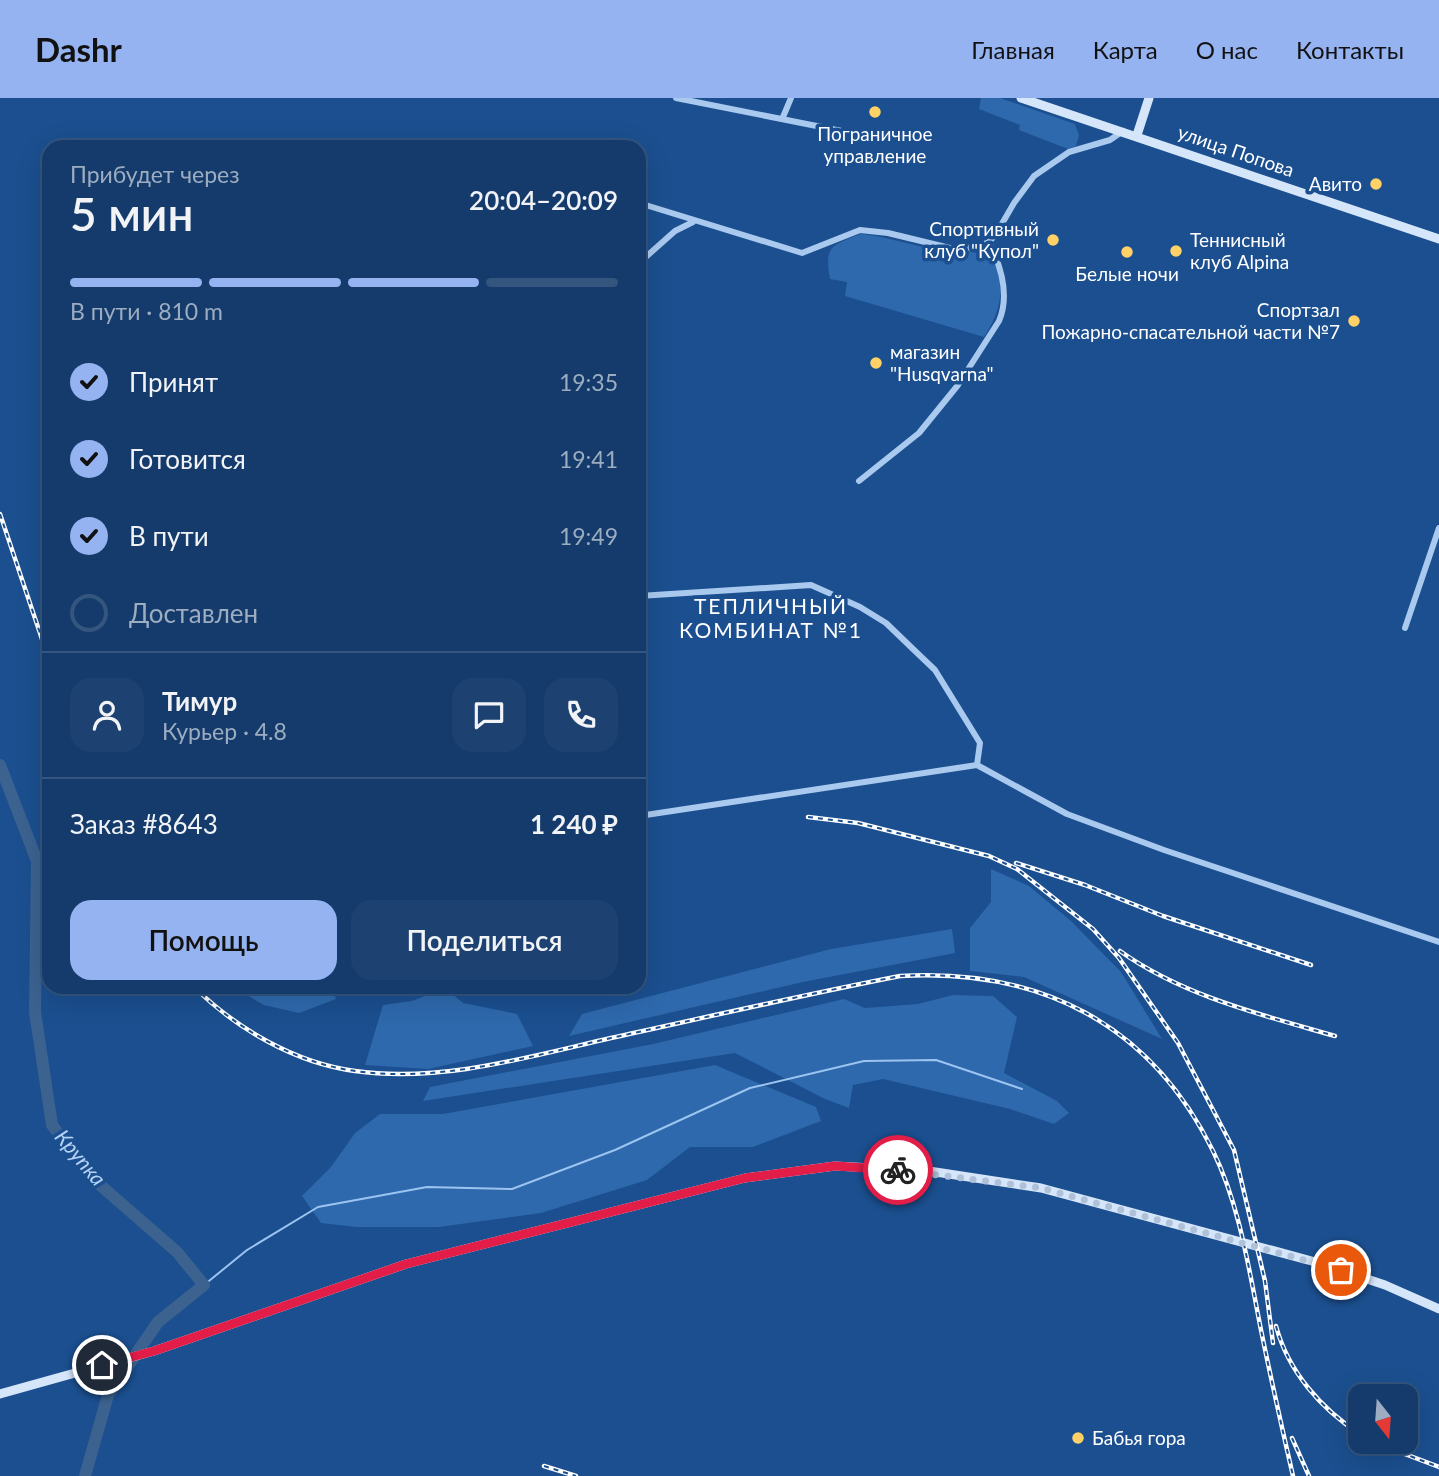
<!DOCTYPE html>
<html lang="ru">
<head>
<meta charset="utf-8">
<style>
  :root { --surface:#143b6b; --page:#1d4271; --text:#f1f3f6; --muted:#9dadc1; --line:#33557e; --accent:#95b2f1 }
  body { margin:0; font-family:Lato,sans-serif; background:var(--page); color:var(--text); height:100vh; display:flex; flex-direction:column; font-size:26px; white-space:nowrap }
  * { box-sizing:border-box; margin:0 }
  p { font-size:23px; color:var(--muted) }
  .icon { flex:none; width:38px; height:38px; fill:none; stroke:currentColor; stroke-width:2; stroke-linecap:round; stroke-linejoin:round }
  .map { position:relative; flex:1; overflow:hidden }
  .details { position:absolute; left:42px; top:42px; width:604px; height:854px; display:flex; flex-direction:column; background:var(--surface); border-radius:21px; box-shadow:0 7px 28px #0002,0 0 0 2px var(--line) }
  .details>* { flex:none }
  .needle { width:46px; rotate:163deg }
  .controls { position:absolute; left:1348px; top:1286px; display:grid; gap:14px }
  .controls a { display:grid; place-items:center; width:70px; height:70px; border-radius:14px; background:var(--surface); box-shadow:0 7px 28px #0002,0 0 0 2px var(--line); font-size:35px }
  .pin { position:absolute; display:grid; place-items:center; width:60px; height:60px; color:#fff; margin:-30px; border:4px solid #fff; border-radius:50%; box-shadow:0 2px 7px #0007 }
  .courier { position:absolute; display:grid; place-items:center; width:70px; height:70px; margin:-35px; border:5px solid #e11d48; border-radius:50%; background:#fff; color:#222; box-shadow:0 2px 9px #0007 }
  .overview em { font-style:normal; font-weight:600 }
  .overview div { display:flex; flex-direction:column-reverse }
  .overview { display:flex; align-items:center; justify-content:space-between; height:119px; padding:0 28px }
  h1 { font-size:46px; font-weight:600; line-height:52px }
  .bar { display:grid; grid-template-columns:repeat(4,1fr); gap:10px 7px; align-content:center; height:84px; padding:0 28px }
  .bar i { height:9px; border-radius:5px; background:var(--line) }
  .bar .active { background:var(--accent) }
  .bar p { grid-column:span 4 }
  .line { display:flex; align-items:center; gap:18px; padding:0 28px; border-top:2px solid var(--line) }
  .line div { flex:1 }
  .round { display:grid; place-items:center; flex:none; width:74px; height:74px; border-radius:21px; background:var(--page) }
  ol { padding:0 28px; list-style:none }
  li { display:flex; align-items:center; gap:21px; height:77px }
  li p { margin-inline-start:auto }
  li .icon { padding:7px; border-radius:50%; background:var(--accent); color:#111; stroke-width:4 }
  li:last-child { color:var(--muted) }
  li i { width:38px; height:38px; border:4px solid var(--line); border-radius:50% }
  .cta { display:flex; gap:14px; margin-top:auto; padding:14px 28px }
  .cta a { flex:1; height:80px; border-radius:21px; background:var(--accent); color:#111; font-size:28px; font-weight:600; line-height:80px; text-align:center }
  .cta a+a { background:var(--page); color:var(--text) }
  header { display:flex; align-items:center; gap:42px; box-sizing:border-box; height:98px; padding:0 35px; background:var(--accent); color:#111 }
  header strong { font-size:33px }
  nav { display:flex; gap:38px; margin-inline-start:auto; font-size:24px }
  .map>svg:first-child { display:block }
</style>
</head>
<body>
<header>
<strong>Dashr</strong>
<nav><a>Главная</a><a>Карта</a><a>О нас</a><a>Контакты</a></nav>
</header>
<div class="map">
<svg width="1439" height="1378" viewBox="0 0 1439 1378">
  <rect width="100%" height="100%" fill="#1b4f8f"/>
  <path fill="#2e69ad" d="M981 0H1000L1075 26 1079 37 1076 48 1068 51 1019 32 1020 27 979 11Z
    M860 136C902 139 947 164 988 149 1005 183 1005 207 984 239L845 198 847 184 830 181C824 148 831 148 860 136Z
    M991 771 1029 788 1071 823 1121 874 1162 941 1024 879 970 873V830L991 804Z
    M952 831 955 855 803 884 569 938 582 916 831 851Z
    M233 889H331L336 901 299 915 264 907Z
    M445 890 463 905 517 916 533 948 428 971 365 967 383 907 412 903Z
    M953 897 993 898 1017 919 1004 975 1057 1003 1069 1015 1054 1026 1010 1011 883 981 853 987 849 1010 825 1001 735 955 423 1003 430 989 653 946 844 901 865 910 918 906Z
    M715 967 816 1009 821 1023 753 1049H690L647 1082 541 1115 439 1129H356L321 1125 302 1098 331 1069 355 1035 380 1016H443Z"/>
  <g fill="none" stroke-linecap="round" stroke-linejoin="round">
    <path stroke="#9cc4f0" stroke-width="2" d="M204 1187 247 1152 318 1109 427 1089 512 1091 615 1052 750 990 864 963 936 962 1022 991"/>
    <path stroke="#3c6290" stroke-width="12" d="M0 667 37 763 35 914 52 1027 92 1080 177 1154 204 1187 158 1224 108 1297 85 1378"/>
    <path stroke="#a9c9ee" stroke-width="6" d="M676 0 877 40
      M783 19 791 0
      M639 105 802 155 860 132 888 135 954 151 977 149 989 144 996 136 1014 105 1034 78 1069 54 1110 42 1123 33
      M639 165 675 133 693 124
      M859 383 919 335 958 287 999 223C1010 197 1001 168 989 144
      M639 498 811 487 860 509 886 525 913 551 935 572 980 645 977 667
      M1405 530 1439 430
      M639 718 977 667 1067 716 1164 752 1439 844"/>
    <path stroke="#d6e6fa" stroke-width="9" d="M1021 0 1439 141
      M1137 37 1149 0
      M0 1296 154 1253 406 1166 745 1080 835 1068 929 1073 1041 1090 1319 1165 1385 1187 1439 1211"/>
    <g stroke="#fff" stroke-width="4.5">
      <path id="rail" d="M0 416 49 562
        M808 719 858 725 989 758 1017 771 1093 831 1119 860 1178 945 1234 1052 1265 1183 1273 1245
        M1016 765 1085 787 1163 818 1311 867
        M1120 853C1183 898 1262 917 1335 938
        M194 889C237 931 295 965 355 973 441 985 528 959 611 940 707 919 803 897 900 878 1039 870 1150 925 1213 1053 1240 1108 1249 1172 1261 1232 1271 1281 1282 1330 1293 1378
        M1276 1228C1288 1273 1321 1311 1360 1336
        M1292 1340 1309 1378
        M1373 1344 1439 1369
        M544 1368 576 1378"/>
    </g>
    <use href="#rail" stroke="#1b4f8f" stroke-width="2" stroke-dasharray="5" stroke-linecap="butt"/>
  </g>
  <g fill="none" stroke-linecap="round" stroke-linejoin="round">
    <path stroke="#afc1d8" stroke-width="7" stroke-dasharray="0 12.6" d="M898 1072 1041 1090 1341 1172"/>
    <path stroke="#e11d48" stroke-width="9" d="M102 1267 154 1253 406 1166 745 1080 835 1068 898 1072"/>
  </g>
  <g fill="#ffd166" stroke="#1b4f8f" stroke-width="2.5">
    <circle cx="875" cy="14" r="7"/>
    <circle cx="1376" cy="86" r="7"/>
    <circle cx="1053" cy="142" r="7"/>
    <circle cx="1176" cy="153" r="7"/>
    <circle cx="1127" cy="154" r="7"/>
    <circle cx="1354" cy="223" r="7"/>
    <circle cx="876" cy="265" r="7"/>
    <circle cx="1078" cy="1340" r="7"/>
  </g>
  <g text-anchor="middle" stroke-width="7" stroke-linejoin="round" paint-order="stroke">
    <g font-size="19" fill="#fff" stroke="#1b4f8f" text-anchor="end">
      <text x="875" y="43" text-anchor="middle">Пограничное<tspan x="875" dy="22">управление</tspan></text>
      <text x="1362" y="93">Авито</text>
      <text x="1039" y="138">Спортивный<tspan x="1039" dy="22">клуб "Купол"</tspan></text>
      <text x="1190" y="149" text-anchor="start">Теннисный<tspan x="1190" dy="22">клуб Alpina</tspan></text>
      <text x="1127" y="183" text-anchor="middle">Белые ночи</text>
      <text x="1340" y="219">Спортзал<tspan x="1340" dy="22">Пожарно-спасательной части №7</tspan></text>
      <text x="890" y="261" text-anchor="start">магазин<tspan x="890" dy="22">"Husqvarna"</tspan></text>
      <text x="1092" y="1347" text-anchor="start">Бабья гора</text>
    </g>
    <g font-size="19" fill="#fff" stroke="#1b4f8f">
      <text transform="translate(1236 53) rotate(19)" y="7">улица Попова</text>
    </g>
    <g font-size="21" letter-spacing="2" fill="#fff" stroke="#1b4f8f">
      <text x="771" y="516">ТЕПЛИЧНЫЙ<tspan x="771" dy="24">КОМБИНАТ №1</tspan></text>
    </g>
    <g font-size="21" font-style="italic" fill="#b5d3f5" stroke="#1b4f8f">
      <text transform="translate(80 1060) rotate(50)" y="7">Крупка</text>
    </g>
  </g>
</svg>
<div class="controls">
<a><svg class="needle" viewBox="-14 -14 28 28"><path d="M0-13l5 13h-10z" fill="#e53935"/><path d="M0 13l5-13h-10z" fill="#9dadc1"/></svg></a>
</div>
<div class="pin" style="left:1341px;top:1172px;background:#ea580c"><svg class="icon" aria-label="bag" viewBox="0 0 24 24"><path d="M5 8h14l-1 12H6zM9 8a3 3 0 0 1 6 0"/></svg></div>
<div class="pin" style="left:102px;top:1267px;background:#1f2937"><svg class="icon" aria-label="home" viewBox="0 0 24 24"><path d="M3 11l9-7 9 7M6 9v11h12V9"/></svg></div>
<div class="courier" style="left:898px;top:1072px"><svg class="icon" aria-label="bike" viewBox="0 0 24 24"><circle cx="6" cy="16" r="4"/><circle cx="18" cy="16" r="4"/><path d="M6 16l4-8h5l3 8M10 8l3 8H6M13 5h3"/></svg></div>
<section class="details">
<div class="overview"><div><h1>5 мин</h1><p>Прибудет через</p></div><em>20:04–20:09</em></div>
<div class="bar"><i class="active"></i><i class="active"></i><i class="active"></i><i></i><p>В пути · 810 m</p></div>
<ol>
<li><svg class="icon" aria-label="check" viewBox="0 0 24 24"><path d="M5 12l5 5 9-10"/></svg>Принят<p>19:35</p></li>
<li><svg class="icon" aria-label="check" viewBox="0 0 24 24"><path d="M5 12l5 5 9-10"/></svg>Готовится<p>19:41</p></li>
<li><svg class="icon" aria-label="check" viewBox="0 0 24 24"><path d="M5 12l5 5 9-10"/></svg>В пути<p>19:49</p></li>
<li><i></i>Доставлен</li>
</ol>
<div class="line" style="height:126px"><a class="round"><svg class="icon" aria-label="person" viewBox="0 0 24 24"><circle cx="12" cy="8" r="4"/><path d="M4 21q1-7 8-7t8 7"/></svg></a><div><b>Тимур</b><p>Курьер · 4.8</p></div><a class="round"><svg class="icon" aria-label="chat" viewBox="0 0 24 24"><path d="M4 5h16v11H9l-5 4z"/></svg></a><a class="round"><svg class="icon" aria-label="phone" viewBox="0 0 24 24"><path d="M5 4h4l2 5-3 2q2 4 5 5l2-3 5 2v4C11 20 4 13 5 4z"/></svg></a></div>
<div class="line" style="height:91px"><div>Заказ #8643</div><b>1 240 ₽</b></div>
<div class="cta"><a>Помощь</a><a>Поделиться</a></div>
</section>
</div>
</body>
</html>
